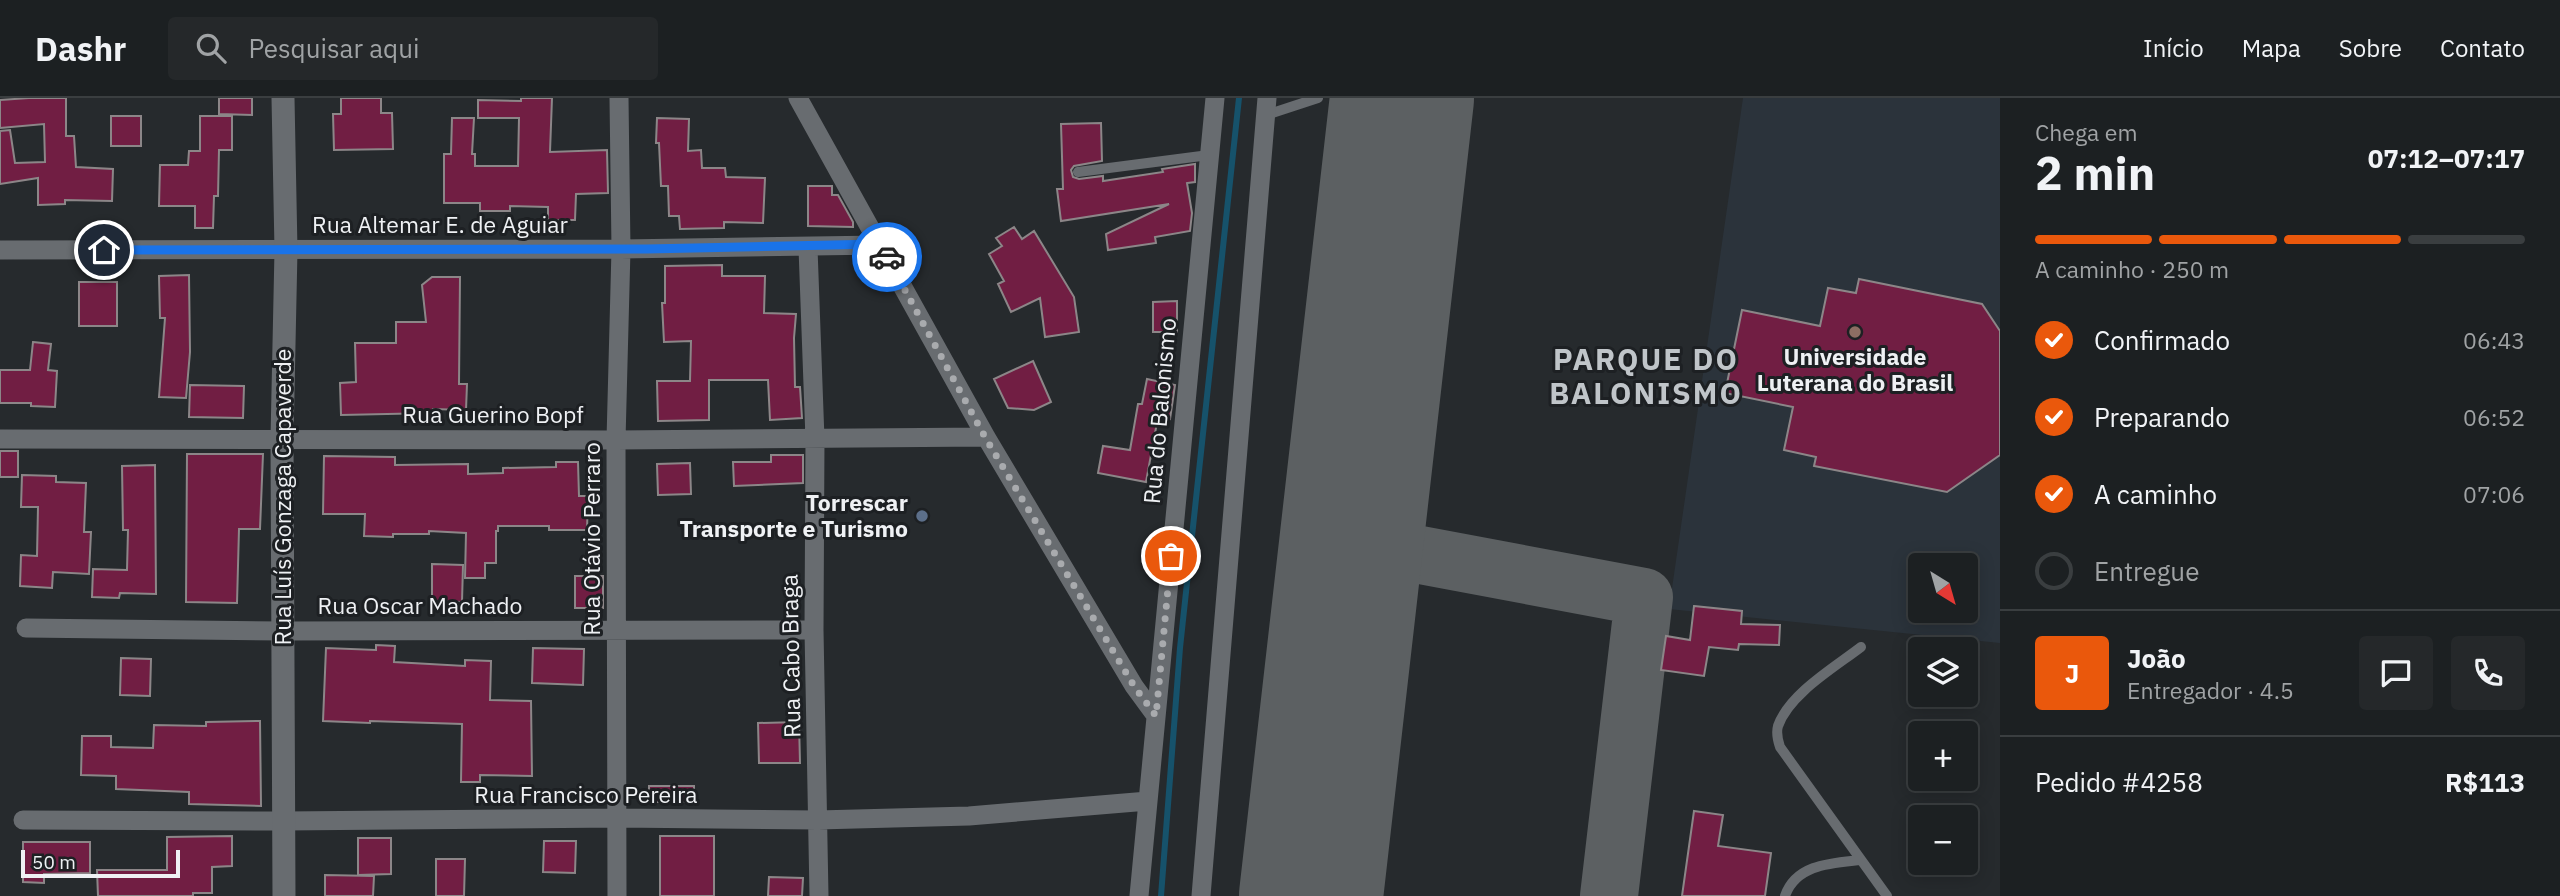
<!DOCTYPE html>
<html lang="pt">
<head>
<meta charset="utf-8">
<style>
  :root { --surface:#1c2022; --page:#25282a; --text:#f1f3f6; --muted:#a0a3a5; --line:#3a3e40; --accent:#ea580c }
  body { margin:0; font-family:"IBM Plex Sans",sans-serif; background:var(--page); color:var(--text); height:100vh; display:flex; flex-direction:column; font-size:26px; white-space:nowrap }
  * { box-sizing:border-box; margin:0 }
  p { font-size:23px; color:var(--muted) }
  .icon { flex:none; width:38px; height:38px; fill:none; stroke:currentColor; stroke-width:2; stroke-linecap:round; stroke-linejoin:round }
  .map { position:relative; flex:1; overflow:hidden }
  .drawer { display:flex; flex-direction:column; background:var(--surface); width:560px }
  .drawer>* { flex:none }
  .needle { width:46px; rotate:143deg }
  .fabs { position:absolute; left:1908px; top:455px; display:grid; gap:14px }
  .fabs a { display:grid; place-items:center; width:70px; height:70px; border-radius:7px; background:var(--surface); box-shadow:0 4px 18px #0003,0 0 0 2px var(--line); font-size:35px }
  .scale { position:absolute; left:21px; bottom:18px; width:159px; box-sizing:border-box; padding-left:7px; border:4px solid #eff1f4; border-top:0; font-size:19px; line-height:24px; white-space:nowrap; color:#eff1f4; -webkit-text-stroke:5px #1d2023; paint-order:stroke }
  .pin { position:absolute; display:grid; place-items:center; width:60px; height:60px; color:#fff; margin:-30px; border:4px solid #fff; border-radius:50%; box-shadow:0 2px 7px #0007 }
  .courier { position:absolute; display:grid; place-items:center; width:70px; height:70px; margin:-35px; border:5px solid #1a73e8; border-radius:50%; background:#fff; color:#222; box-shadow:0 2px 9px #0007 }
  .summary em { font-style:normal; font-weight:800 }
  .summary div { display:flex; flex-direction:column-reverse }
  .summary { display:flex; align-items:center; justify-content:space-between; height:119px; padding:0 35px }
  h1 { font-size:46px; font-weight:800; line-height:52px }
  .bar { display:grid; grid-template-columns:repeat(4,1fr); gap:10px 7px; align-content:center; height:84px; padding:0 35px }
  .bar i { height:9px; border-radius:5px; background:var(--line) }
  .bar .on { background:var(--accent) }
  .bar p { grid-column:span 4 }
  .line { display:flex; align-items:center; gap:18px; padding:0 35px; border-top:2px solid var(--line) }
  .line div { flex:1 }
  .round { display:grid; place-items:center; flex:none; width:74px; height:74px; border-radius:7px; background:var(--page) }
  ol { padding:0 35px; list-style:none }
  li { display:flex; align-items:center; gap:21px; height:77px }
  li p { margin-inline-start:auto }
  li .icon { padding:7px; border-radius:50%; background:var(--accent); color:#fff; stroke-width:4 }
  li:last-child { color:var(--muted) }
  li i { width:38px; height:38px; border:4px solid var(--line); border-radius:50% }
  header { display:flex; align-items:center; gap:42px; box-sizing:border-box; height:98px; padding:0 35px; background:var(--surface); border-bottom:2px solid var(--line) }
  header strong { font-size:33px }
  nav { display:flex; gap:38px; margin-inline-start:auto; font-size:24px }
  .search { width:490px; height:63px; background:var(--page); display:flex; align-items:center; gap:18px; box-sizing:border-box; padding:0 24px; border-radius:7px; color:var(--muted); font-size:26px }
  main { display:flex; flex:1; min-height:0 }
  .map>svg:first-child { display:block }
</style>
</head>
<body>
<header>
<strong>Dashr</strong>
<div class="search"><svg class="icon" aria-label="search" viewBox="0 0 24 24"><circle cx="10" cy="10" r="6"/><path d="M15 15l6 6"/></svg>Pesquisar aqui</div>
<nav><a>Início</a><a>Mapa</a><a>Sobre</a><a>Contato</a></nav>
</header>
<main>
<div class="map">
<svg width="2000" height="798" viewBox="0 0 2000 798">
  <rect width="100%" height="100%" fill="#262a2d"/>
  <path fill="#2b333b" fill-rule="evenodd" d="M1743 0H2000V545L1669 511ZM1920 467H1965V513H1920Z"/>
  <g fill="none" stroke-linecap="round" stroke-linejoin="round">
    <path stroke="#16526b" stroke-width="6" d="M1161 798 1180 550 1239 0"/>
    <path stroke="#5c6062" stroke-width="58" d="M1351 444 1644 499 1609 798"/>
    <path stroke="#5c6062" stroke-width="144" d="M1311 798 1402 0"/>
  </g>
  <path fill="#711e43" stroke="#8c8688" stroke-width="2" d="M29 0H66V38H74L76 69 113 71 112 103 65 102V106L38 107V80L0 86V33L10 32 15 65 45 64 44 26 0 30V2Z
    M219 0H252V17L219 16Z
    M341 0H381V15H392L393 51 334 52 333 16H341Z
    M521 0H552L550 54 607 52 608 95 576 96 575 122H548V109L510 108V113H480V105H444V56H451L452 20H474L472 56H475V68H518L519 20H478V2L521 3Z
    M111 18H141V48H111Z
    M200 18H232V52H219L218 98H214L213 130H195V108H159L160 67H188L189 53H200Z
    M657 20 689 21 688 53 701 52 702 70H725L726 79 765 80 763 125 724 124V130L680 131 679 118H669L668 88H661L659 45H656Z
    M1101 25 1102 63 1074 68 1071 72 1073 79 1079 81 1103 78V83L1163 74 1162 71 1195 66V84L1187 85 1192 115 1190 133 1155 139 1156 145 1108 152 1106 136 1169 106 1061 123 1057 91H1063L1061 26Z
    M808 88H832V97H838L853 124V129L808 128Z
    M1014 129 1022 141 1034 133 1074 199 1079 234 1045 239 1040 200 1011 214 998 186 1004 183 989 156 1002 148 996 140Z
    M722 167V178H765L764 215 796 216 794 240 795 289H800L802 320 770 322 768 282H709V322L658 323 657 283H690L691 243 664 244 662 205H665V168Z
    M189 177 190 254 186 300 159 299 165 220H160L159 178Z
    M432 179H460L459 286H467L466 312 433 311V315L341 317 340 285 356 284 355 245H396V224H426L422 187Z
    M1859 181 1982 206 2000 233V357L1947 394 1814 368 1816 359 1784 352 1793 309 1725 295 1742 212 1820 228 1828 190 1856 195Z
    M79 184H117V228H79Z
    M1177 203V234H1153V204Z
    M33 244 51 246 48 272 57 273 55 309 31 308V305H0V272H30Z
    M1033 263 1051 304 1034 312 1008 310 994 281Z
    M1147 281 1175 287 1170 321 1158 319 1146 384 1098 375 1103 348 1130 352 1138 306H1142Z
    M190 287 244 288 243 320 189 319Z
    M0 353H18V379H0Z
    M187 356H263L260 431H239L237 505 186 504Z
    M771 357H803V385L734 388 733 364H771Z
    M324 358 395 359V367L468 366V376L503 375V370L556 369V364H578L579 398H588L587 432H549V428H498V433H496V465H485V480H465L466 435 429 433V436H393V439L364 438 365 416H323Z
    M690 365 691 396 658 397 657 366Z
    M155 367 156 496 120 495 119 500 92 499 93 471 127 472 128 432H123L122 368Z
    M22 377 56 378V384L86 385 84 434H91L89 476 53 474 52 490 20 488 21 457 37 458 38 409H21Z
    M432 466 463 467 462 504 432 503Z
    M575 478H603V510H575Z
    M1694 508 1742 513 1741 526 1780 527 1779 547 1739 546 1738 552 1709 549 1704 578 1661 572 1666 538 1690 542Z
    M376 547 395 548 394 564 465 568V562L491 563 490 602 531 603 532 678 480 677V684H461L462 626 370 623V625L323 623 326 550 376 552Z
    M533 550 584 551 583 587 532 585Z
    M121 560 151 561 150 598 120 597Z
    M260 623 261 708 189 706V694L116 691V678L81 677 82 638H111V649L153 650 154 627 206 628V624Z
    M799 624 800 665H759L758 625Z
    M649 688H694V704H649Z
    M1694 713 1723 717 1718 748 1771 755 1765 798H1682Z
    M232 738V768L212 769V795H193V798H98L97 772H167V739Z
    M660 738H714V798H660Z
    M358 740H391V776L358 777Z
    M544 743H576L575 775 543 774Z
    M23 744H90V775L44 776V785L23 784Z
    M436 761H465L464 798H436Z
    M325 777 374 778 373 798H325Z
    M769 779 803 780 802 798H768Z"/>
  <g fill="none" stroke-linecap="round" stroke-linejoin="round">
    <path stroke="#686c70" stroke-width="10" d="M1266 17 1318 0
      M1078 74 1209 57
      M1861 549C1835 569 1789 596 1778 628 1776 635 1778 643 1780 649L1887 798
      M1785 798C1796 766 1832 765 1860 762"/>
    <path stroke="#686c70" stroke-width="19" d="M798 0 986 339 1134 588 1156 618
      M808 150 815 341 814 532 819 798
      M0 152 621 151 880 147
      M0 341 616 342 986 339
      M26 530 283 533 814 532
      M23 722 284 723 617 720 818 722 969 718 1148 703
      M617 798 616 342 621 151 619 0
      M1139 798 1215 0
      M1201 798 1267 0"/>
    <path stroke="#686c70" stroke-width="23" d="M283 0 286 152 282 341 284 798"/>
  </g>
  <g fill="none" stroke-linecap="round" stroke-linejoin="round">
    <path stroke="#a9abae" stroke-width="7" stroke-dasharray="0 12.6" d="M887 159 985 339 1134 588 1156 618 1171 458"/>
    <path stroke="#1a73e8" stroke-width="9" d="M104 152 647 151 880 146 887 159"/>
  </g>
  <circle fill="#8d6e63" stroke="#1d2023" stroke-width="2.5" cx="1855" cy="234" r="7"/>
  <circle fill="#5c6f8a" stroke="#1d2023" stroke-width="2.5" cx="922" cy="418" r="7"/>
  <g text-anchor="middle" stroke-width="6" stroke-linejoin="round" paint-order="stroke">
    <g font-size="23" fill="#eff1f4" stroke="#1d2023">
      <text x="440" y="135">Rua Altemar E. de Aguiar</text>
      <text transform="translate(1160 313) rotate(-85)" y="8">Rua do Balonismo</text>
      <text x="493" y="325">Rua Guerino Bopf</text>
      <text transform="translate(283 399) rotate(-90)" y="8">Rua Luís Gonzaga Capaverde</text>
      <text transform="translate(592 441) rotate(-90)" y="8">Rua Otávio Perraro</text>
      <text x="420" y="516">Rua Oscar Machado</text>
      <text transform="translate(791 558) rotate(-91)" y="8">Rua Cabo Braga</text>
      <text x="586" y="705">Rua Francisco Pereira</text>
    </g>
    <g font-size="23" font-weight="bold" fill="#eff1f4" stroke="#1d2023">
      <text x="1855" y="267">Universidade<tspan x="1855" dy="26">Luterana do Brasil</tspan></text>
      <text x="908" y="413" text-anchor="end">Torrescar<tspan x="908" dy="26">Transporte e Turismo</tspan></text>
    </g>
    <g font-size="30" font-weight="bold" letter-spacing="2" fill="#c0c5c9" stroke="#1d2023">
      <text x="1646" y="272">PARQUE DO<tspan x="1646" dy="34">BALONISMO</tspan></text>
    </g>
  </g>
</svg>
<div class="fabs">
<a><svg class="needle" viewBox="-14 -14 28 28"><path d="M0-13l5 13h-10z" fill="#e53935"/><path d="M0 13l5-13h-10z" fill="#a0a3a5"/></svg></a>
<a><svg class="icon" aria-label="layers" viewBox="0 0 24 24"><path d="M12 4l9 5-9 5-9-5zM3 14l9 5 9-5"/></svg></a>
<a>+</a>
<a>−</a>
</div>
<div class="scale">50 m</div>
<div class="pin" style="left:1171px;top:458px;background:#ea580c"><svg class="icon" aria-label="bag" viewBox="0 0 24 24"><path d="M5 8h14l-1 12H6zM9 8a3 3 0 0 1 6 0"/></svg></div>
<div class="pin" style="left:104px;top:152px;background:#1f2937"><svg class="icon" aria-label="home" viewBox="0 0 24 24"><path d="M3 11l9-7 9 7M6 9v11h12V9"/></svg></div>
<div class="courier" style="left:887px;top:159px"><svg class="icon" aria-label="car" viewBox="0 0 24 24"><path d="M5 17H2v-5l4-1 3-4h7l3 4 3 1v5h-3M9 17h6M6 11h13"/><circle cx="7" cy="17" r="2"/><circle cx="17" cy="17" r="2"/></svg></div>
</div>
<section class="drawer">
<div class="summary"><div><h1>2 min</h1><p>Chega em</p></div><em>07:12–07:17</em></div>
<div class="bar"><i class="on"></i><i class="on"></i><i class="on"></i><i></i><p>A caminho · 250 m</p></div>
<ol>
<li><svg class="icon" aria-label="check" viewBox="0 0 24 24"><path d="M5 12l5 5 9-10"/></svg>Confirmado<p>06:43</p></li>
<li><svg class="icon" aria-label="check" viewBox="0 0 24 24"><path d="M5 12l5 5 9-10"/></svg>Preparando<p>06:52</p></li>
<li><svg class="icon" aria-label="check" viewBox="0 0 24 24"><path d="M5 12l5 5 9-10"/></svg>A caminho<p>07:06</p></li>
<li><i></i>Entregue</li>
</ol>
<div class="line" style="height:126px"><b class="round" style="background:var(--accent);color:#fff">J</b><div><b>João</b><p>Entregador · 4.5</p></div><a class="round"><svg class="icon" aria-label="chat" viewBox="0 0 24 24"><path d="M4 5h16v11H9l-5 4z"/></svg></a><a class="round"><svg class="icon" aria-label="phone" viewBox="0 0 24 24"><path d="M5 4h4l2 5-3 2q2 4 5 5l2-3 5 2v4C11 20 4 13 5 4z"/></svg></a></div>
<div class="line" style="height:91px"><div>Pedido #4258</div><b>R$113</b></div>
</section>
</main>
</body>
</html>
